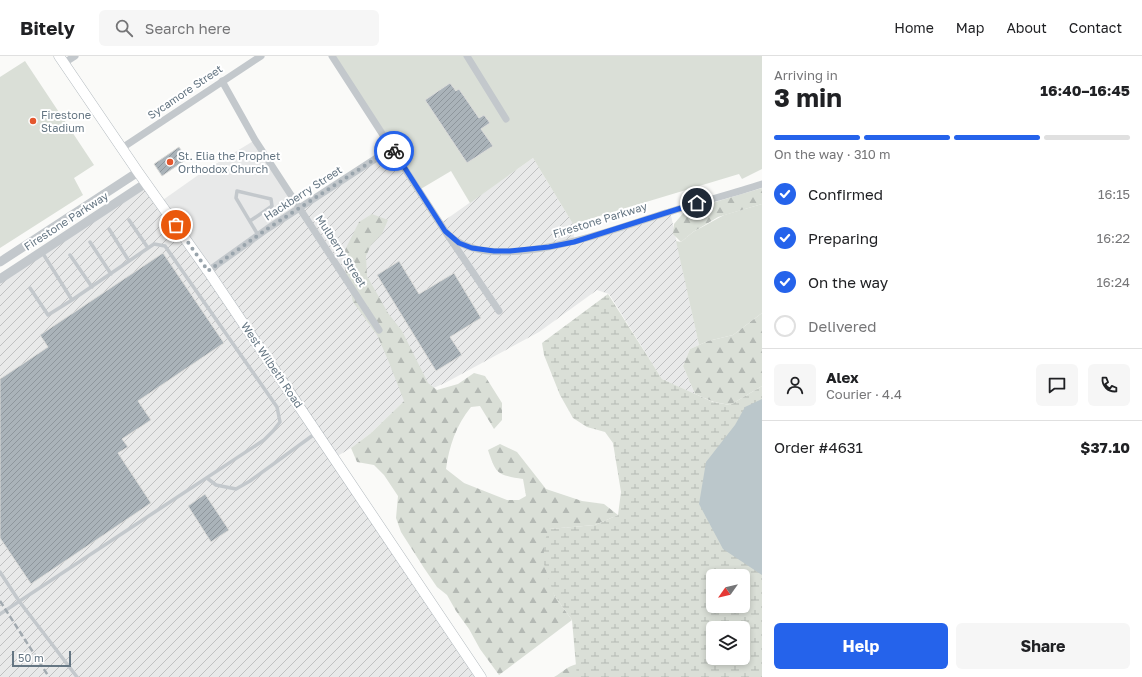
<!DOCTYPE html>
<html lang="en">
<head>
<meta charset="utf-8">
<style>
  :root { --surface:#fff; --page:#f6f6f6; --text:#202124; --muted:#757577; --line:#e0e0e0; --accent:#2563eb }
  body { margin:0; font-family:"Golos Text",sans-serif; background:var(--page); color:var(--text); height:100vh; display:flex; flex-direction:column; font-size:15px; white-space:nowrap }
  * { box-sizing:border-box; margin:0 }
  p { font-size:13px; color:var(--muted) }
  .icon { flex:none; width:22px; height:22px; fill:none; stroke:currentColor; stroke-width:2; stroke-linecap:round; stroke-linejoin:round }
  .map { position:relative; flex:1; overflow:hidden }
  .side { display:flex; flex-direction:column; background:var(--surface); width:380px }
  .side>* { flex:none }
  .needle { width:26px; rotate:236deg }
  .controls { position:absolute; left:706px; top:513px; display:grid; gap:8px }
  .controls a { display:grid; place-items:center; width:44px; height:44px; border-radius:6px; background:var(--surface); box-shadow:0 2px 6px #0003; font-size:20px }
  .scale { position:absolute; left:12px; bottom:10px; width:59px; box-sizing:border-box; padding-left:4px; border:2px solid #657683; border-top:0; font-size:11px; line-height:14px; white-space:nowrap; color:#657683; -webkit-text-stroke:3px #fff; paint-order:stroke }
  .pin { position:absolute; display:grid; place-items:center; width:34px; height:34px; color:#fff; margin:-17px; border:2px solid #fff; border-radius:50%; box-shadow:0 1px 4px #0007 }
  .courier { position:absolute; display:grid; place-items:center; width:40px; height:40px; margin:-20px; border:3px solid #2563eb; border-radius:50%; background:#fff; color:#222; box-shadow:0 1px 5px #0007 }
  .overview em { font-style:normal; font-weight:700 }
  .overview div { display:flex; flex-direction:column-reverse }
  .overview { display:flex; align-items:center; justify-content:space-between; height:68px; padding:0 12px }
  h1 { font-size:26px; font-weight:700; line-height:30px }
  .bar { display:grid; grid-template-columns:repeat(4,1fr); gap:6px 4px; align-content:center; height:48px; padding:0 12px }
  .bar i { height:5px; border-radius:3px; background:var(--line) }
  .bar .current { background:var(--accent) }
  .bar p { grid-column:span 4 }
  .line { display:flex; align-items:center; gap:10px; padding:0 12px; border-top:1px solid var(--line) }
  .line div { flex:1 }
  .round { display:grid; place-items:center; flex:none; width:42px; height:42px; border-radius:6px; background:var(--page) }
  ol { padding:0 12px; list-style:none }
  li { display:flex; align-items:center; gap:12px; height:44px }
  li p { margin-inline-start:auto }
  li .icon { padding:4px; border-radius:50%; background:var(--accent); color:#fff; stroke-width:4 }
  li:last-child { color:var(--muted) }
  li i { width:22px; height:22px; border:2px solid var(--line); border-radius:50% }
  .cta { display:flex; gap:8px; margin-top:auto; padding:8px 12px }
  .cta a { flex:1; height:46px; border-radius:6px; background:var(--accent); color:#fff; font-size:16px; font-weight:700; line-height:46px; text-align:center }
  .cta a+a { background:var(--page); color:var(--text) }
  header { display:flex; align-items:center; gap:24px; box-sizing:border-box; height:56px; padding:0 20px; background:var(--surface); border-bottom:1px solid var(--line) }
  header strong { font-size:19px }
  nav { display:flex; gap:22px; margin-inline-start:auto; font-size:14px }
  .search { width:280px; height:36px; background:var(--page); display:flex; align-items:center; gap:10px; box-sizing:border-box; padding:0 14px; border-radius:6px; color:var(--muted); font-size:15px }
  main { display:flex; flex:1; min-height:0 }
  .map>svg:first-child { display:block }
</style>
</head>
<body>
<header>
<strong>Bitely</strong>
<div class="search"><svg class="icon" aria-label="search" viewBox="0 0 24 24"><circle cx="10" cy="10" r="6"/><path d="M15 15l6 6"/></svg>Search here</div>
<nav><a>Home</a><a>Map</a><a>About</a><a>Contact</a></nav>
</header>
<main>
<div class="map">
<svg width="762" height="621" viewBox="0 0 762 621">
  <defs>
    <pattern id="industrial-furrows" width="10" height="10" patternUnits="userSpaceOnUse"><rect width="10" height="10" fill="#e8e9e9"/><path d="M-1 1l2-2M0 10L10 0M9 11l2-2" fill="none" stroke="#c0c1c2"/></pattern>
    <pattern id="forest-firs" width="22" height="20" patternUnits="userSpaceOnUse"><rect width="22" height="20" fill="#dadfd7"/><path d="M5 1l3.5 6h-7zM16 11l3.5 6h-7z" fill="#b4b9b4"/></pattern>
    <pattern id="wetland-marsh" width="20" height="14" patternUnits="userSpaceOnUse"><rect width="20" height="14" fill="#dadfd7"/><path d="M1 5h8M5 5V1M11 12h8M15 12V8" fill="none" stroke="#b4b9b4"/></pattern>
    <pattern id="building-hatch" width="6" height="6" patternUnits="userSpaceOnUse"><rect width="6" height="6" fill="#aab3b9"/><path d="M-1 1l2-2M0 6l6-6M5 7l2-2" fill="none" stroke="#8e969c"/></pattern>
  </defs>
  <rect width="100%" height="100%" fill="#fafaf8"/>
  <path fill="#e8e9e9" d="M255 84 300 152 208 215 160 146 204 115Z"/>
  <path fill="url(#industrial-furrows)" d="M392 92 441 167 533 102 573 168 574 185 670 155 699 289 690 293 683 310 695 338 662 323 609 238 597 234 539 276 445 327 404 345 371 377 351 392 334 402 208 215Z
    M146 127 481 621H0V223Z"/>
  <path fill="#dadfd7" d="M332 0H762V113L742 123 739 118 573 168 533 102 470 147 451 115 419 134Z
    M25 5 94 109 74 122 83 139 0 192V21Z
    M762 148V257L733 279 708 285 699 289 676 185 681 186 693 176 724 159Z"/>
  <path fill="url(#forest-firs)" d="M762 132V148L718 161 693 176 681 186 673 178 674 168 685 155Z
    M372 158 388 164 382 178 371 189 366 200 367 220 388 257 402 275 428 327 437 334 458 328 474 317 485 320 502 347V364L494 373 480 350 471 351C456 369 449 391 446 413L464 427 507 444H519L526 440 523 423C497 419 496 418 488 394L500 388 517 396 546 433 582 445 604 448 618 459 595 469 549 473 554 539 572 564 499 619 480 593 469 573 456 555 447 539 437 531 424 512 401 476 396 462 398 440 384 419 374 409 357 406 351 392 371 377 404 345 388 304 377 279 353 246 345 213V194L359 166Z
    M762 257V330L730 349 714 346 695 338 683 310 690 293 708 285 733 279Z
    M577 608V621H554C563 616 566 611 577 608Z"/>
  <path fill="url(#wetland-marsh)" fill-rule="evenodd" d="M608 238 662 323 713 346 730 349 762 330V621H577L572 564 554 539 543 505 545 484 549 473 595 469 618 459 621 436 613 387 605 376 587 371 573 362 560 339 544 299 542 287ZM713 520H743V550H713ZM713 572H743V602H713Z"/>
  <path fill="#bbc7cb" d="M762 343V519L723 493 699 448 706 406 735 369 745 351Z"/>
  <path fill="url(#building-hatch)" stroke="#dcdcda" d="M450 27 456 35 459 33 479 62 484 59 490 67 481 73 493 90 467 107 425 44Z
    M179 91 187 103 162 120 154 108Z
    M163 197 224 287 138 345 151 364 122 383 128 391 118 397 151 447 31 528 0 482V323L48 291 40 279Z
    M399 205 419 238 454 217 481 262 450 281 462 299 436 315 377 219Z
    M205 438 229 474 211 486 188 450Z"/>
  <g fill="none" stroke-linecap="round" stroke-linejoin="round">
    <g stroke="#b3babf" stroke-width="11">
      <path id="secondary" d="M59 0 138 116 208 215 481 621"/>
    </g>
    <path stroke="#c3c8cc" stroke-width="3.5" d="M129 164 148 192
      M250 165 272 150 271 143 237 135 236 142 258 179
      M109 173 129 205
      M90 186 111 218
      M70 199 92 231
      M30 232 48 259 72 244
      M207 422 216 429 236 433 250 425 316 377
      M0 516 19 545 77 621
      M0 558 264 384 273 375 280 366 277 351 165 190 154 188 72 244 42 196"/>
    <path stroke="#c3c8cc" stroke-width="7" d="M332 0 445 175 499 255
      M467 0 506 63
      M64 7 75 0
      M222 25 255 84 379 274
      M122 92 261 0
      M445 175C487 225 618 171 669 156 700 146 731 138 762 128
      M208 215 267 173 392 92"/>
    <path stroke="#c3c8cc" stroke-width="9" d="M0 206 138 116
      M0 223 146 127"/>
    <use href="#secondary" stroke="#fff" stroke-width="10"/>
    <path stroke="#a2aab0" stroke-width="2.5" stroke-dasharray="6 3" stroke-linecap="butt" d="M0 545 49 621"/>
  </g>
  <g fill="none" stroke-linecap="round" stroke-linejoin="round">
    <path stroke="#99a4ac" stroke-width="4" stroke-dasharray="0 7.2" d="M176 169 208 215 267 173 392 92 394 95"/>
    <path stroke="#2563eb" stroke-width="5" d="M394 95 445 175 459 187 472 192 494 195H510L549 191 574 186 697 147"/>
  </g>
  <g fill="#e4572e" stroke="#fff" stroke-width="1.5">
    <circle cx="33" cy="65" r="4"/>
    <circle cx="170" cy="106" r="4"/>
  </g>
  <g text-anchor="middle" stroke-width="4" stroke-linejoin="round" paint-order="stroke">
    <g font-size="11" fill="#657683" stroke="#fff">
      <text transform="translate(185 36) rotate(-34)" y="4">Sycamore Street</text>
      <text transform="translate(303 137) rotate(-33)" y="4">Hackberry Street</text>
      <text transform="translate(600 164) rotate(-17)" y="4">Firestone Parkway</text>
      <text transform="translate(66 165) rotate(-33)" y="4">Firestone Parkway</text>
      <text transform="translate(341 195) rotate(57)" y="4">Mulberry Street</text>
      <text transform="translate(272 309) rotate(56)" y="4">West Wilbeth Road</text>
    </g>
    <g font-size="11" fill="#657683" stroke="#fff" text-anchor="start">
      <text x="41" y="63">Firestone<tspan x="41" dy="13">Stadium</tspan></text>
      <text x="178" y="104">St. Elia the Prophet<tspan x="178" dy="13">Orthodox Church</tspan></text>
    </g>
  </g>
</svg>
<div class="controls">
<a><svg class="needle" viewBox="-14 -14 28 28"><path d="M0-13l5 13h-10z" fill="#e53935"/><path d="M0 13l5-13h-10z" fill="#757577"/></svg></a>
<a><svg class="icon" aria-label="layers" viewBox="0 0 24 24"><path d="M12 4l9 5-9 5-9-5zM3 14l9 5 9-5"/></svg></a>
</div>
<div class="scale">50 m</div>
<div class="pin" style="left:176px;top:169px;background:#ea580c"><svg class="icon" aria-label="bag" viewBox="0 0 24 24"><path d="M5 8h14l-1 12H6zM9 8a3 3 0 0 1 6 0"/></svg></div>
<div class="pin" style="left:697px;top:147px;background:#1f2937"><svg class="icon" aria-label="home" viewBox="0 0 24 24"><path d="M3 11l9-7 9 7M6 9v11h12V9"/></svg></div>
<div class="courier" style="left:394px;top:95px"><svg class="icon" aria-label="bike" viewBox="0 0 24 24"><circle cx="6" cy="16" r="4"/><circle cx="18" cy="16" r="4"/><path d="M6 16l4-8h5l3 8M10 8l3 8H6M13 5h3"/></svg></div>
</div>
<section class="side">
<div class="overview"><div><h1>3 min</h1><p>Arriving in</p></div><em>16:40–16:45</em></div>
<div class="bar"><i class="current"></i><i class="current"></i><i class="current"></i><i></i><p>On the way · 310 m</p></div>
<ol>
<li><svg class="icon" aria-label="check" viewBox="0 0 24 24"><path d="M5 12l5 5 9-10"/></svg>Confirmed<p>16:15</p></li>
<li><svg class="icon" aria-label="check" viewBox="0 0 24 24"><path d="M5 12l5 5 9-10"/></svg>Preparing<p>16:22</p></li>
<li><svg class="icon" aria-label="check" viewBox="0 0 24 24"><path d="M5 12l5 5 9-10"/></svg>On the way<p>16:24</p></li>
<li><i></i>Delivered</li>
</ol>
<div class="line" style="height:72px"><a class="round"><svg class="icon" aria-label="person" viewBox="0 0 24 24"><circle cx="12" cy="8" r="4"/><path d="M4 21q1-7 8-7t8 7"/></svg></a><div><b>Alex</b><p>Courier · 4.4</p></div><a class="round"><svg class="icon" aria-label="chat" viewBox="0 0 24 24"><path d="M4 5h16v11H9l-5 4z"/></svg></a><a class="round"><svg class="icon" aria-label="phone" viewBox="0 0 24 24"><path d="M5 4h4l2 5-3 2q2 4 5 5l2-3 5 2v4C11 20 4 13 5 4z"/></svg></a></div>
<div class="line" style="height:52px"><div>Order #4631</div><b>$37.10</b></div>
<div class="cta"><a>Help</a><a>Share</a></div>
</section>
</main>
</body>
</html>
